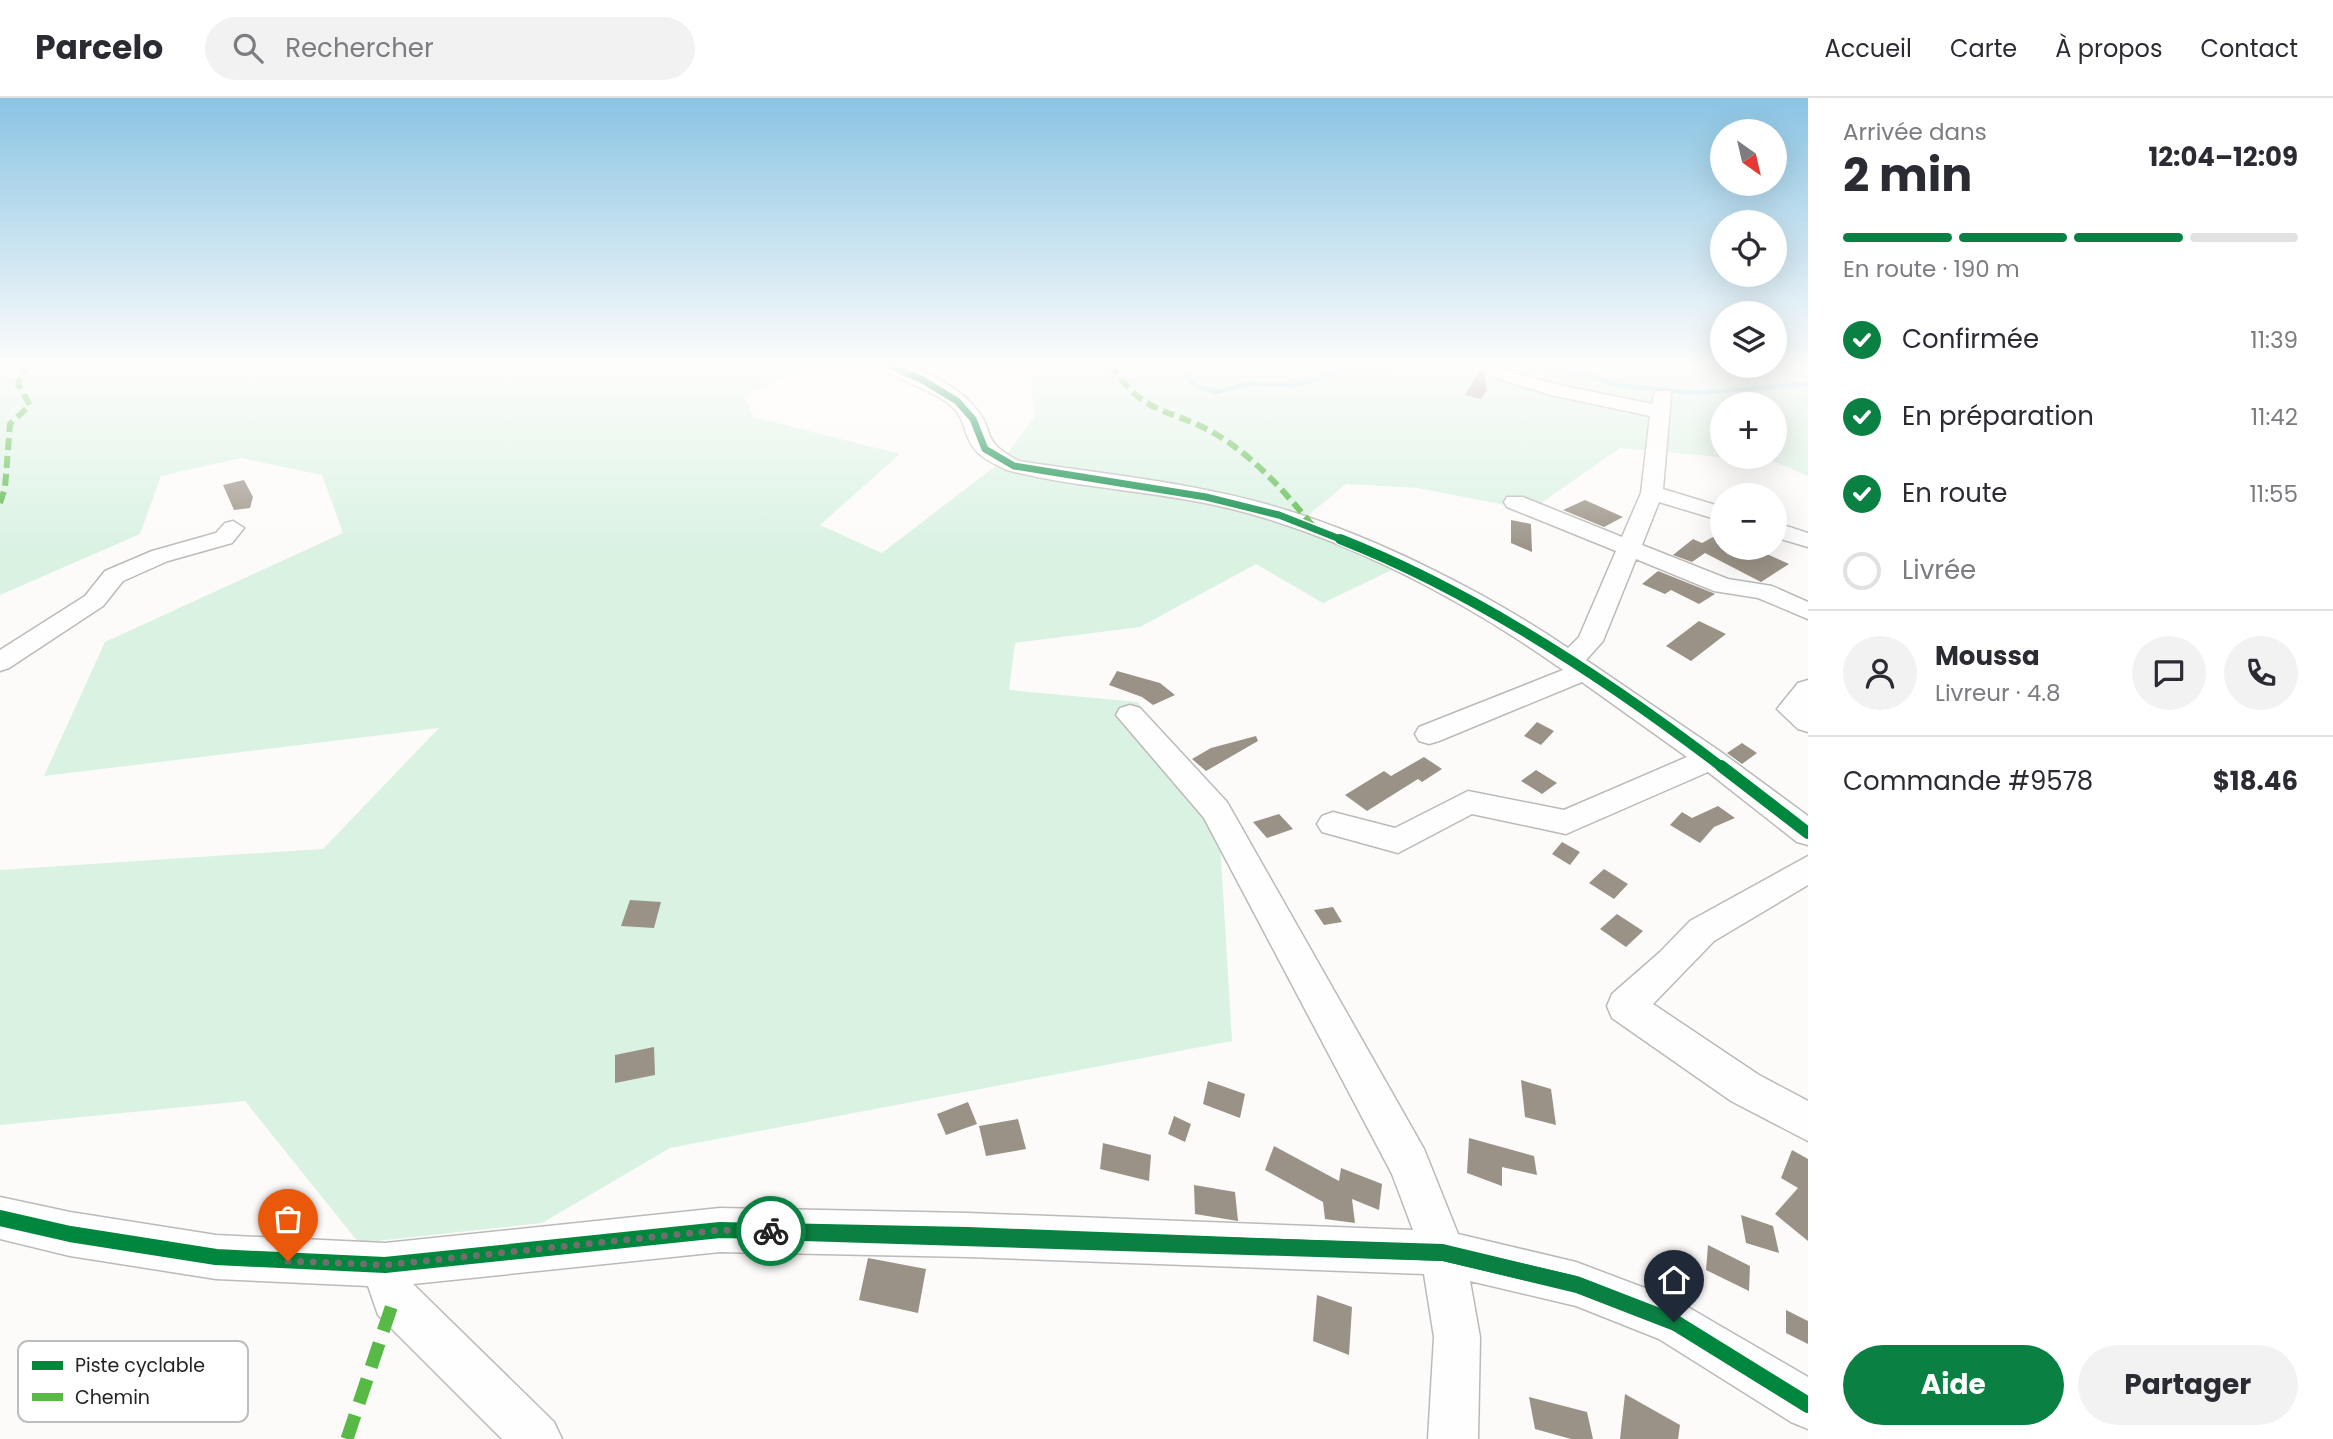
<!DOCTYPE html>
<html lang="fr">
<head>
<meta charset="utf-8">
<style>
  :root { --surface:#fff; --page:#f2f2f3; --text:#2b2b33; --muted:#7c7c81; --line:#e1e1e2; --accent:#0b8043 }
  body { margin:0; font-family:Poppins,sans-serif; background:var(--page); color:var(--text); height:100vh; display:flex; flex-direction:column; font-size:26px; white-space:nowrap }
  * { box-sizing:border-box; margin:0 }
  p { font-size:23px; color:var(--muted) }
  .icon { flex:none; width:38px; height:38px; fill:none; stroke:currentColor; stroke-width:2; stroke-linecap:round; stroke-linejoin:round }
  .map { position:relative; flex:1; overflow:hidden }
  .details { display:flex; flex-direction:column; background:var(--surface); width:525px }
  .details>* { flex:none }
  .needle { width:46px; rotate:146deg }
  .fabs { position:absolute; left:1710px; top:21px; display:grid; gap:14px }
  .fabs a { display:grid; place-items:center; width:77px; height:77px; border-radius:50%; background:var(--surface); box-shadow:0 7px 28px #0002; font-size:35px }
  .pin { position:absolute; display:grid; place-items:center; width:60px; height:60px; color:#fff; margin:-72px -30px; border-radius:50% 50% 50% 0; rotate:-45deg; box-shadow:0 0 7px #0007 }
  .pin .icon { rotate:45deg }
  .courier { position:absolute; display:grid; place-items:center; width:70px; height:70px; margin:-35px; border:5px solid #0b8043; border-radius:50%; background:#fff; color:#222; box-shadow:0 2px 9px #0007 }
  .headline em { font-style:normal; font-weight:700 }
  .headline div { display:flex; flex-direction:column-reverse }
  .headline { display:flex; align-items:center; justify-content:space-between; height:119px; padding:0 35px }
  h1 { font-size:46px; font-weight:700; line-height:52px }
  .bar { display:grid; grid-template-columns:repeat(4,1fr); gap:10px 7px; align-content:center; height:84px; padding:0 35px }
  .bar i { height:9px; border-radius:5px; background:var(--line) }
  .bar .current { background:var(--accent) }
  .bar p { grid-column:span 4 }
  .line { display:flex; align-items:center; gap:18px; padding:0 35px; border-top:2px solid var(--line) }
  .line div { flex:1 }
  .round { display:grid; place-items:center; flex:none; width:74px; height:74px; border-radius:37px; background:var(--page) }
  ol { padding:0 35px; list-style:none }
  li { display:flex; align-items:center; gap:21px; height:77px }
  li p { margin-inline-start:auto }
  li .icon { padding:7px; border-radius:50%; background:var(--accent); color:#fff; stroke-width:4 }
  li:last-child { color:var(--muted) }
  li i { width:38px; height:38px; border:4px solid var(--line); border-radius:50% }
  .cta { display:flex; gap:14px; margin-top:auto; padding:14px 35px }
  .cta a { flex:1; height:80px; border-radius:42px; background:var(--accent); color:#fff; font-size:28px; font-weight:700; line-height:80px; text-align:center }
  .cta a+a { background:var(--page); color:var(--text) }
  header { display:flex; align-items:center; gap:42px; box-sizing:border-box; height:98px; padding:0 35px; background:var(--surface); border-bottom:2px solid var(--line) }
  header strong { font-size:33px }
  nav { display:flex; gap:38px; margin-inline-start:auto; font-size:24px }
  .search { width:490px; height:63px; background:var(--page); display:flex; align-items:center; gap:18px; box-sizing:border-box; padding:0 24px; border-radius:38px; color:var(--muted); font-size:26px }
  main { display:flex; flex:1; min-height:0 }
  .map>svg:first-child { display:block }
</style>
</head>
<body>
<header>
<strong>Parcelo</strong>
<div class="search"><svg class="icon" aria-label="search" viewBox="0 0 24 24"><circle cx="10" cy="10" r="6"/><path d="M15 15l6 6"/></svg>Rechercher</div>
<nav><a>Accueil</a><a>Carte</a><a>À propos</a><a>Contact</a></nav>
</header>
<main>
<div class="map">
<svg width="1808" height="1341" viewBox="0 0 1808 1341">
  <rect width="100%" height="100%" fill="#fcfbf9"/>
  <path fill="#d9f2e2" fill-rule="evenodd" d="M0 266H811L744 298 754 319 900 356 820 427 882 455 1002 363 1035 318 1030 275 1076 266H1794L1808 270V378L1775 364 1620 350 1531 412 1418 390 1346 386 1295 428 1396 470 1323 505 1256 466 1140 529 1015 545 1009 592 1138 604 1220 743 1232 943 670 1050 542 1125 359 1145 245 1003 0 1027V772L323 751 439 630 44 678 105 544 343 435 322 377 241 360 161 378 140 436 0 497ZM1722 306H1774V359H1722Z"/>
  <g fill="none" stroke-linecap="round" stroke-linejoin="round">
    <path stroke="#9edcdc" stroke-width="4.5" d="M1191 266 1186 278 1197 288 1216 294 1246 286 1297 287 1342 272 1392 271 1415 266
      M1510 266 1586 277 1618 287 1695 295 1808 286"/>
  </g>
  <path fill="#9a9286" d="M1483 268 1487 292 1481 301 1465 297Z
    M244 382 253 399 250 410 234 412 223 387Z
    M1585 402 1623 419 1604 429 1563 412Z
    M1511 422 1531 426 1532 454 1511 445Z
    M1722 434V450H1754L1789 466 1761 484 1705 455 1692 464 1673 457 1693 441 1702 445Z
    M1658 473 1713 495 1715 496 1699 506 1671 492 1665 496 1642 486Z
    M1699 523 1726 536 1691 563 1666 548Z
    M1117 573 1160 585 1175 597 1153 607 1142 599 1109 587Z
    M1537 624 1554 633 1541 647 1524 638Z
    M1256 638 1258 643 1206 673 1192 661 1211 650Z
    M1742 645 1757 655 1742 666 1727 655Z
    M1424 659 1442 671 1422 684 1418 681 1367 713 1345 697 1384 673 1391 678Z
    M1536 672 1557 685 1542 696 1521 683Z
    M1718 708 1735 720 1714 729 1700 745 1670 727 1682 714 1692 720Z
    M1279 716 1293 731 1267 740 1253 724Z
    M1562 744 1580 754 1570 767 1552 756Z
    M1604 771 1628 786 1614 801 1589 785Z
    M630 802 661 804 654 830 621 828Z
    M1333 809 1342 824 1324 827 1314 812Z
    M1617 816 1643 833 1626 849 1600 831Z
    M654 949 655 977 615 985V957Z
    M1521 982 1551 991 1556 1027 1525 1019Z
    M1208 983 1245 996 1240 1020 1203 1006Z
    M968 1004 977 1026 946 1037 937 1016Z
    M1174 1018 1191 1026 1185 1044 1168 1036Z
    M1018 1021 1026 1051 986 1058 979 1028Z
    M1469 1040 1534 1058 1537 1077 1502 1069V1088L1467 1075Z
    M1103 1045 1151 1057 1149 1083 1100 1071Z
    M1274 1048 1339 1083 1341 1070 1382 1086 1379 1112 1352 1101 1355 1125 1325 1121 1323 1104 1265 1072Z
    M1792 1052 1808 1061V1143L1775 1116 1798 1090 1781 1080Z
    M1194 1087 1235 1094 1238 1123 1195 1116Z
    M1741 1117 1773 1128 1779 1155 1746 1145Z
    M1708 1147 1750 1168 1749 1193 1706 1172Z
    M868 1160 926 1171 918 1215 859 1202Z
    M1317 1197 1352 1209 1349 1257 1313 1243Z
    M1786 1212 1808 1223V1246L1786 1235Z
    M1625 1296 1680 1327 1678 1341H1620Z
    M1529 1299 1587 1314 1593 1341H1571L1535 1331Z"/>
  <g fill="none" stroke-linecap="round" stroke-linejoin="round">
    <g stroke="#bbbab9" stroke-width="3">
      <path id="minor" d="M876 266C909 263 950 282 973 307 998 335 977 341 1019 363 1108 377 1200 385 1286 412 1380 441 1487 495 1568 550L1579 539 1616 453 1507 409 1504 404 1507 399H1523L1622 439 1641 395 1650 318 1551 297 1489 278 1486 274 1495 269 1555 286 1652 306 1655 293H1669L1671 297 1663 391 1722 409V423L1659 404 1642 447 1728 481 1772 488 1808 504V521L1758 500 1714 493 1636 461 1603 543 1586 562 1721 654 1808 718V747L1797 744 1708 674 1566 736 1472 716 1398 755 1322 734 1317 726 1322 718 1333 714 1395 730 1468 693 1564 712 1687 659 1582 584 1439 643 1429 646 1419 643 1415 636 1419 629 1563 572C1460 499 1330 430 1205 405 1140 392 1072 389 1007 372 992 365 976 358 969 342 962 326 963 317 948 305 931 292 884 276 876 266Z
        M233 423 244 430 232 445 168 463 123 483 103 508 9 570 0 573V552L85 498 105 473 152 453 216 435 225 425Z
        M1774 424 1808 435V449L1774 439Z
        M1808 582V634L1798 631 1777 611 1798 585Z
        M1130 607 1140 610 1227 704 1424 1051 1458 1136 1576 1164 1674 1201 1808 1279V1331L1791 1324 1659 1241 1576 1208 1470 1183 1480 1239 1478 1341H1428L1434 1239 1424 1176 968 1159 720 1154 413 1186 554 1324 562 1341H502L378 1217 368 1188 216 1181 70 1158 0 1141V1099L70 1114 216 1137 385 1145 720 1110 968 1115 1413 1132 1392 1076 1204 720 1116 617 1120 610Z
        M1808 758V787L1714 843 1653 906 1759 977 1808 1003V1043L1731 1003 1612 920 1607 908 1612 896 1660 854 1690 823Z"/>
    </g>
    <use href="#minor" fill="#fffefe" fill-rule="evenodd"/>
    <path stroke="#58b947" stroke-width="6" stroke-dasharray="12 6" stroke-linecap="butt" d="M1110 266C1147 322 1170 308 1219 338 1256 361 1285 394 1312 427
      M0 405 5 390 10 326 30 307 18 286 29 266"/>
    <path stroke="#58b947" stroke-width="13" stroke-dasharray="25 13" stroke-linecap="butt" d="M347 1341 394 1201"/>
    <g stroke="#fff" stroke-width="10">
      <path id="cycleway-far3" d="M885 266 921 281 957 303 973 321 985 351 1014 368 1206 399 1279 417 1345 443"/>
    </g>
    <g stroke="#fff" stroke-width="13">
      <path id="cycleway-far2" d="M1340 441C1477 495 1607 581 1723 670"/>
    </g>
    <g stroke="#fff" stroke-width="17">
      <path id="cycleway-far1" d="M1721 668 1808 735"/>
    </g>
    <g stroke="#fff" stroke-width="20">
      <path id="cycleway" d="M0 1120 70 1136 216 1159 385 1167 720 1132 968 1137 1443 1155 1576 1186 1674 1224 1808 1307"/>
    </g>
    <use href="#cycleway-far3" stroke="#00873e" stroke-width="7"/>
    <use href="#cycleway-far2" stroke="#00873e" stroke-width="10"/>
    <use href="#cycleway-far1" stroke="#00873e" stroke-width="12"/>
    <use href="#cycleway" stroke="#00873e" stroke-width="16"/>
  </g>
  <linearGradient id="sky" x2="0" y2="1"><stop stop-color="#8ac4e3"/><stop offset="0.59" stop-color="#fefdfc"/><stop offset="1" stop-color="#fefdfc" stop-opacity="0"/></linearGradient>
  <rect width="1808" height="453" fill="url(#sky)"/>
  <path fill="#0b8043" d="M771 1125 1443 1146 1576 1178 1680 1218 1682 1224 1680 1231 1674 1233 1576 1195 1443 1163 771 1142 763 1133Z"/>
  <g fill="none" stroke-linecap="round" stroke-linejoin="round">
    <path stroke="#706f6d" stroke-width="7" stroke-dasharray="0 12.6" d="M288 1163 385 1167 720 1132 771 1133"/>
  </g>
  <rect x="18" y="1243" width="230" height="81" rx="10" fill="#fff" stroke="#bdbdbd" stroke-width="2"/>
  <rect x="32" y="1263" width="31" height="9" fill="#00873e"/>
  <rect x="32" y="1295" width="31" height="8" fill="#58b947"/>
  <g font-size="19" fill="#242322">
    <text x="75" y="1274">Piste cyclable</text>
    <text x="75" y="1306">Chemin</text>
  </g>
</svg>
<div class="fabs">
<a><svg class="needle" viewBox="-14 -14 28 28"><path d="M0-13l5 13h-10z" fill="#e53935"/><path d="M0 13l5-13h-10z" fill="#7c7c81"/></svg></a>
<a><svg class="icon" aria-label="locate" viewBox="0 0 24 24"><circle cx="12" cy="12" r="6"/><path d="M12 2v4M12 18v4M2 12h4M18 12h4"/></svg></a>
<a><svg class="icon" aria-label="layers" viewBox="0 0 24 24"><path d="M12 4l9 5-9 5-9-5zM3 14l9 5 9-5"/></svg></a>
<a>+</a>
<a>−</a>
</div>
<div class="pin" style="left:288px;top:1163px;background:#ea580c"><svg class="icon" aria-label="bag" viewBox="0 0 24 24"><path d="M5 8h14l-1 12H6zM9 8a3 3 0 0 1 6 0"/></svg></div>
<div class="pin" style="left:1674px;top:1224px;background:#1f2937"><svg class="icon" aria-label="home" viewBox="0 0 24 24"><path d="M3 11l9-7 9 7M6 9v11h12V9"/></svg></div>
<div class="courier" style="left:771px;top:1133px"><svg class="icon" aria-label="bike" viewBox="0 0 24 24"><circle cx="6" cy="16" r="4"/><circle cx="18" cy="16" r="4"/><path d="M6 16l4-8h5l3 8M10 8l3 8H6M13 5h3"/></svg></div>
</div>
<section class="details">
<div class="headline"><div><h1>2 min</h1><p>Arrivée dans</p></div><em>12:04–12:09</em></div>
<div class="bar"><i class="current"></i><i class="current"></i><i class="current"></i><i></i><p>En route · 190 m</p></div>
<ol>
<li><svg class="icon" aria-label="check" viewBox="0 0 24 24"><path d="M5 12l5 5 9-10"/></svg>Confirmée<p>11:39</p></li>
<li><svg class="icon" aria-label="check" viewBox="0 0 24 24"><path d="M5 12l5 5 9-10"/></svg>En préparation<p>11:42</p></li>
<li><svg class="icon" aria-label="check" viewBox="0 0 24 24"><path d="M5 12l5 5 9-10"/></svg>En route<p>11:55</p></li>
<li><i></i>Livrée</li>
</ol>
<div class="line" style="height:126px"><a class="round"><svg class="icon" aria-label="person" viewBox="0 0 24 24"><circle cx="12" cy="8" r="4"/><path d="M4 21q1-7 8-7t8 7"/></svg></a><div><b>Moussa</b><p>Livreur · 4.8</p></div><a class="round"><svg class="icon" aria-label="chat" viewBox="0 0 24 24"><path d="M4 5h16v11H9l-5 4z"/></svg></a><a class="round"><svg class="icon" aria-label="phone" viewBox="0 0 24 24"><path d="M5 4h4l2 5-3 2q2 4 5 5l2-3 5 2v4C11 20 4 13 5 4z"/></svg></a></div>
<div class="line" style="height:91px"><div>Commande #9578</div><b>$18.46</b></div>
<div class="cta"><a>Aide</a><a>Partager</a></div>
</section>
</main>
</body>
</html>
